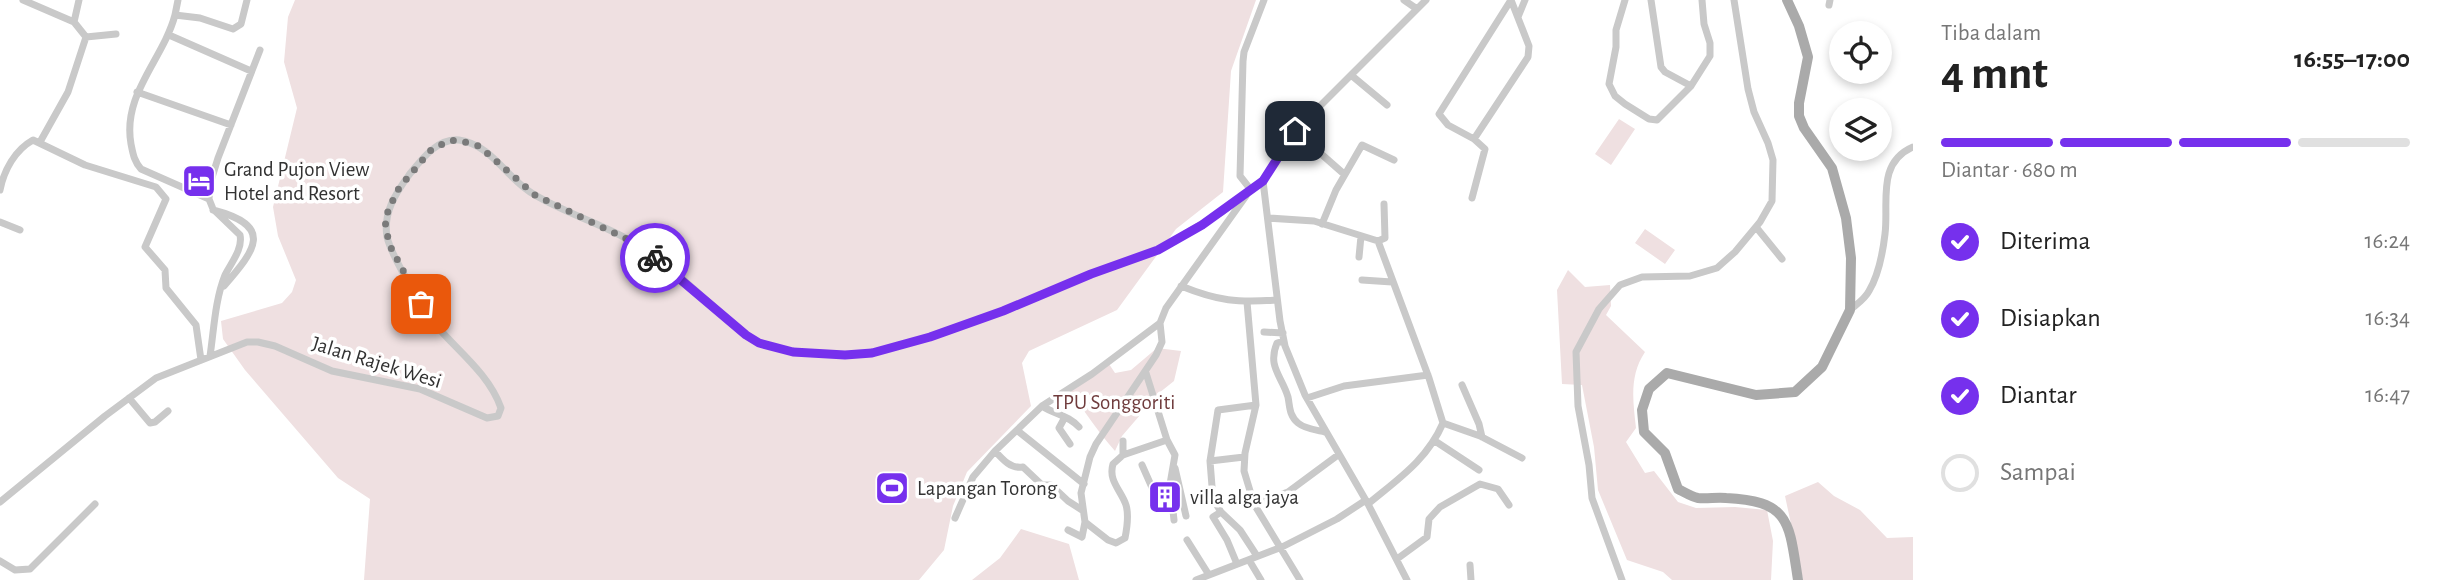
<!DOCTYPE html>
<html lang="id">
<head>
<meta charset="utf-8">
<style>
  :root { --surface:#fff; --page:#f6f6f6; --text:#222; --muted:#767676; --line:#e0e0e0; --accent:#7630ed }
  body { margin:0; font-family:"Alegreya Sans",sans-serif; background:var(--page); color:var(--text); height:100vh; display:flex; flex-direction:column; font-size:26px; white-space:nowrap }
  * { box-sizing:border-box; margin:0 }
  p { font-size:23px; color:var(--muted) }
  .icon { flex:none; width:38px; height:38px; fill:none; stroke:currentColor; stroke-width:2; stroke-linecap:round; stroke-linejoin:round }
  .map { position:relative; flex:1; overflow:hidden }
  .sheet { display:flex; flex-direction:column; background:var(--surface); width:525px }
  .sheet>* { flex:none }
  .tools { position:absolute; left:1829px; top:21px; display:grid; gap:14px }
  .tools a { display:grid; place-items:center; width:63px; height:63px; border-radius:50%; background:var(--surface); box-shadow:0 4px 10px #0003; font-size:35px }
  .pin { position:absolute; display:grid; place-items:center; width:60px; height:60px; color:#fff; margin:-30px; border-radius:14px; box-shadow:0 4px 10px #0006 }
  .courier { position:absolute; display:grid; place-items:center; width:70px; height:70px; margin:-35px; border:5px solid #7630ed; border-radius:50%; background:#fff; color:#222; box-shadow:0 2px 9px #0007 }
  .summary em { font-style:normal; font-weight:600 }
  .summary div { display:flex; flex-direction:column-reverse }
  .summary { display:flex; align-items:center; justify-content:space-between; height:119px; padding:0 28px }
  h1 { font-size:46px; font-weight:600; line-height:52px }
  .bar { display:grid; grid-template-columns:repeat(4,1fr); gap:10px 7px; align-content:center; height:84px; padding:0 28px }
  .bar i { height:9px; border-radius:5px; background:var(--line) }
  .bar .on { background:var(--accent) }
  .bar p { grid-column:span 4 }
  ol { padding:0 28px; list-style:none }
  li { display:flex; align-items:center; gap:21px; height:77px }
  li p { margin-inline-start:auto }
  li .icon { padding:7px; border-radius:50%; background:var(--accent); color:#fff; stroke-width:4 }
  li:last-child { color:var(--muted) }
  li i { width:38px; height:38px; border:4px solid var(--line); border-radius:50% }
  main { display:flex; flex:1; min-height:0 }
  .map>svg:first-child { display:block }
</style>
</head>
<body>
<main>
<div class="map">
<svg width="1913" height="580" viewBox="0 0 1913 580">
  <rect width="100%" height="100%" fill="#fff"/>
  <path fill="#efe0e1" d="M295 0H1256L1231 71 1223 192 1176 229 1117 310 1029 351 1022 363 1031 406 967 472 953 506 944 550 919 580H364L370 499 338 478 245 370 223 339 221 321 282 303 292 292 296 280 278 236 273 207 297 108 284 62 288 17Z
    M1619 119 1635 129 1611 165 1595 154Z
    M1645 229 1675 250 1665 264 1635 243Z
    M1568 270 1585 287 1610 285 1611 306 1606 315 1645 352C1629 376 1633 401 1636 428L1626 442 1645 473 1654 471 1678 502 1696 508 1735 507 1767 510 1773 541 1771 580H1672L1663 572 1627 560 1598 490 1594 447 1582 385 1562 384 1557 290Z
    M1157 348 1181 351 1174 381 1159 393 1122 436 1115 451C1098 432 1085 411 1069 391L1109 364 1115 373 1131 370Z
    M1818 482 1834 496 1860 510 1887 538 1913 537V580H1803L1785 496Z
    M1021 529 1069 544 1079 580H972L1000 558Z"/>
  <g fill="none" stroke-linecap="round" stroke-linejoin="round">
    <path stroke="#c9c9c9" stroke-width="7" d="M23 0 74 22 86 37 116 34
      M178 0 175 15 200 18 233 29 241 24 247 0
      M1404 0 1417 9
      M1511 0 1439 114 1448 125 1474 139 1528 57 1529 46 1511 0
      M1625 0 1616 30V47L1609 84 1615 96 1625 104 1649 119 1657 120 1691 86 1710 56V43L1704 24 1702 0
      M1651 0 1661 67 1665 72 1691 86
      M1829 5 1830 0
      M175 15C163 60 122 94 131 144 133 154 134 161 141 169L209 199 213 209 240 235C243 249 231 263 225 275 215 300 214 329 210 356
      M1518 17 1525 0
      M74 22 79 0
      M169 35 251 71
      M1351 75 1387 105
      M137 92 231 125
      M1271 107 1299 127
      M1295 131 1344 174
      M40 142 68 92 86 37
      M1263 181 1280 321 1285 346 1305 395 1368 504 1407 580
      M0 190C4 170 15 150 33 140L85 165 156 187 166 199 145 247 165 270 166 288 196 325 201 360
      M1251 190 1240 176 1243 61 1244 52 1264 0
      M1472 198 1485 149 1474 139
      M209 199 210 184 218 158 260 50
      M213 210C275 226 255 250 224 286
      M1268 218 1314 221 1378 241 1429 378 1443 423C1427 460 1398 479 1368 504
      M0 222 20 230
      M1322 224 1336 190 1362 145 1394 160
      M1756 227 1782 259
      M1378 241 1385 238 1384 204
      M1359 257 1361 236
      M1362 280 1392 282
      M1181 286C1218 301 1238 303 1277 300
      M1247 302 1256 405 1245 453 1244 471 1254 504 1300 580
      M1850 310C1857 304 1865 299 1869 291 1878 276 1883 251 1885 234 1889 203 1876 163 1913 147
      M1160 323 1162 342 1156 355 1096 444 1090 457 1081 493 1085 522 1108 540 1116 543 1125 538C1127 528 1129 515 1126 505 1121 490 1108 481 1113 464L1123 455 1167 440
      M1264 332 1283 333
      M1284 341 1277 343C1267 367 1282 376 1288 397 1290 407 1289 415 1298 423 1305 429 1316 430 1325 432
      M1146 373 1167 440 1175 455 1170 484 1174 520
      M1462 385 1479 424 1482 437
      M129 398 150 423 155 422 168 411
      M1307 398 1344 386 1428 375
      M1256 405 1218 410 1210 461 1213 499 1221 512 1240 530 1257 556
      M1042 406C1056 415 1068 415 1079 427
      M1065 417 1059 428 1070 444
      M1443 423 1480 436 1522 458
      M1018 431 1084 484
      M1123 441V455
      M1435 441 1479 470
      M1210 461 1244 457
      M1142 465 1154 492 1170 493
      M1175 468 1186 516
      M0 502 105 416 156 378 247 342H258L275 346 332 371 420 389 487 418 498 416 501 408C488 371 452 347 429 317 419 303 411 286 402 271 396 260 390 249 387 237 383 213 395 194 409 175 421 160 437 138 459 140 493 145 507 180 535 195 565 213 600 223 631 241 672 266 709 303 745 335L759 343 793 352 845 355 872 353 930 337 1003 311 1091 274 1158 250 1222 212 1263 181 1295 131 1426 0
      M1254 504 1288 492 1338 455
      M1082 510 1068 501 1051 485H1042L1023 467C1011 469 1003 460 995 451L1042 406 1092 374 1160 323 1166 308 1246 196
      M1221 512 1213 517 1227 540 1237 564
      M955 518 973 477 995 451
      M1068 530 1082 537 1085 522
      M1187 540 1209 575
      M1397 559 1427 537 1429 519 1440 507 1480 484 1498 489 1509 505
      M1249 560 1261 580
      M0 561 15 570 30 569 95 504
      M1470 565 1471 580
      M1196 580 1282 547 1337 519 1366 500
      M1622 580 1592 498 1589 465 1578 406 1576 352 1599 309 1620 285 1642 277 1690 276 1717 268 1735 252 1760 222 1772 201 1773 160 1768 143 1754 112 1748 89 1734 0"/>
    <path stroke="#aaa" stroke-width="10" d="M1787 0 1799 26 1808 57 1799 103V116L1804 128 1832 168 1846 218 1851 258 1850 310 1822 367 1795 392 1756 395 1667 373 1649 389 1642 410 1644 432 1665 453 1678 489C1684 492 1692 497 1698 498 1707 499 1717 497 1726 498 1791 501 1789 523 1798 580"/>
  </g>
  <g fill="none" stroke-linecap="round" stroke-linejoin="round">
    <path stroke="#7a7a7a" stroke-width="7" stroke-dasharray="0 12.6" d="M421 304 389 244 385 221 389 208 399 188 431 150 448 141 457 140 479 146 535 195 631 241 655 258"/>
    <path stroke="#7630ed" stroke-width="9" d="M655 258 746 335 759 343 793 352 845 355 872 353 930 337 1003 311 1091 274 1158 250 1202 225 1263 181 1295 131"/>
  </g>
  <defs>
    <g id="hotel-square" transform="scale(1.75)"><rect x="-9" y="-9" width="18" height="18" rx="4" fill="#7630ed" stroke="#fff"/><path d="M-6-4.5h1.5V1H6V5H4.5V3h-9V5H-6ZM-4 0a1.8 1.8 0 1 1 3.6 0ZM.5 0V-2.5h3Q6-2.5 6 0Z" fill="#fff"/></g>
    <g id="stadium-square" transform="scale(1.75)"><rect x="-9" y="-9" width="18" height="18" rx="4" fill="#7630ed" stroke="#fff"/><path d="M0-5a6.5 5 0 1 0 0 10a6.5 5 0 1 0 0-10ZM-3.5-1.8h7v3.6h-7Z" fill="#fff"/></g>
    <g id="building-square" transform="scale(1.75)"><rect x="-9" y="-9" width="18" height="18" rx="4" fill="#7630ed" stroke="#fff"/><path d="M-4-6H4V6H1V3H-1V6H-4ZM-2.5-4.3h1.7v1.8h-1.7ZM.8-4.3h1.7v1.8H.8ZM-2.5-1h1.7V.8h-1.7ZM.8-1h1.7V.8H.8Z" fill="#fff"/></g>
  </defs>
  <g fill-rule="evenodd">
    <use href="#hotel-square" x="199" y="181"/>
    <use href="#stadium-square" x="892" y="488"/>
    <use href="#building-square" x="1165" y="497"/>
  </g>
  <g text-anchor="middle" stroke-width="7" stroke-linejoin="round" paint-order="stroke">
    <g font-size="21" fill="#323232" stroke="#fff" text-anchor="start">
      <text x="224" y="176">Grand Pujon View<tspan x="224" dy="24">Hotel and Resort</tspan></text>
      <text x="917" y="495">Lapangan Torong</text>
      <text x="1190" y="504">villa alga jaya</text>
    </g>
    <g font-size="21" fill="#323232" stroke="#fff">
      <text transform="translate(377 362) rotate(17)" y="7">Jalan Rajek Wesi</text>
    </g>
    <g font-size="21" fill="#703c3d" stroke="#fff">
      <text x="1114" y="409">TPU Songgoriti</text>
    </g>
  </g>
</svg>
<div class="tools">
<a><svg class="icon" aria-label="locate" viewBox="0 0 24 24"><circle cx="12" cy="12" r="6"/><path d="M12 2v4M12 18v4M2 12h4M18 12h4"/></svg></a>
<a><svg class="icon" aria-label="layers" viewBox="0 0 24 24"><path d="M12 4l9 5-9 5-9-5zM3 14l9 5 9-5"/></svg></a>
</div>
<div class="pin" style="left:421px;top:304px;background:#ea580c"><svg class="icon" aria-label="bag" viewBox="0 0 24 24"><path d="M5 8h14l-1 12H6zM9 8a3 3 0 0 1 6 0"/></svg></div>
<div class="pin" style="left:1295px;top:131px;background:#1f2937"><svg class="icon" aria-label="home" viewBox="0 0 24 24"><path d="M3 11l9-7 9 7M6 9v11h12V9"/></svg></div>
<div class="courier" style="left:655px;top:258px"><svg class="icon" aria-label="bike" viewBox="0 0 24 24"><circle cx="6" cy="16" r="4"/><circle cx="18" cy="16" r="4"/><path d="M6 16l4-8h5l3 8M10 8l3 8H6M13 5h3"/></svg></div>
</div>
<section class="sheet">
<div class="summary"><div><h1>4 mnt</h1><p>Tiba dalam</p></div><em>16:55–17:00</em></div>
<div class="bar"><i class="on"></i><i class="on"></i><i class="on"></i><i></i><p>Diantar · 680 m</p></div>
<ol>
<li><svg class="icon" aria-label="check" viewBox="0 0 24 24"><path d="M5 12l5 5 9-10"/></svg>Diterima<p>16:24</p></li>
<li><svg class="icon" aria-label="check" viewBox="0 0 24 24"><path d="M5 12l5 5 9-10"/></svg>Disiapkan<p>16:34</p></li>
<li><svg class="icon" aria-label="check" viewBox="0 0 24 24"><path d="M5 12l5 5 9-10"/></svg>Diantar<p>16:47</p></li>
<li><i></i>Sampai</li>
</ol>
</section>
</main>
</body>
</html>
